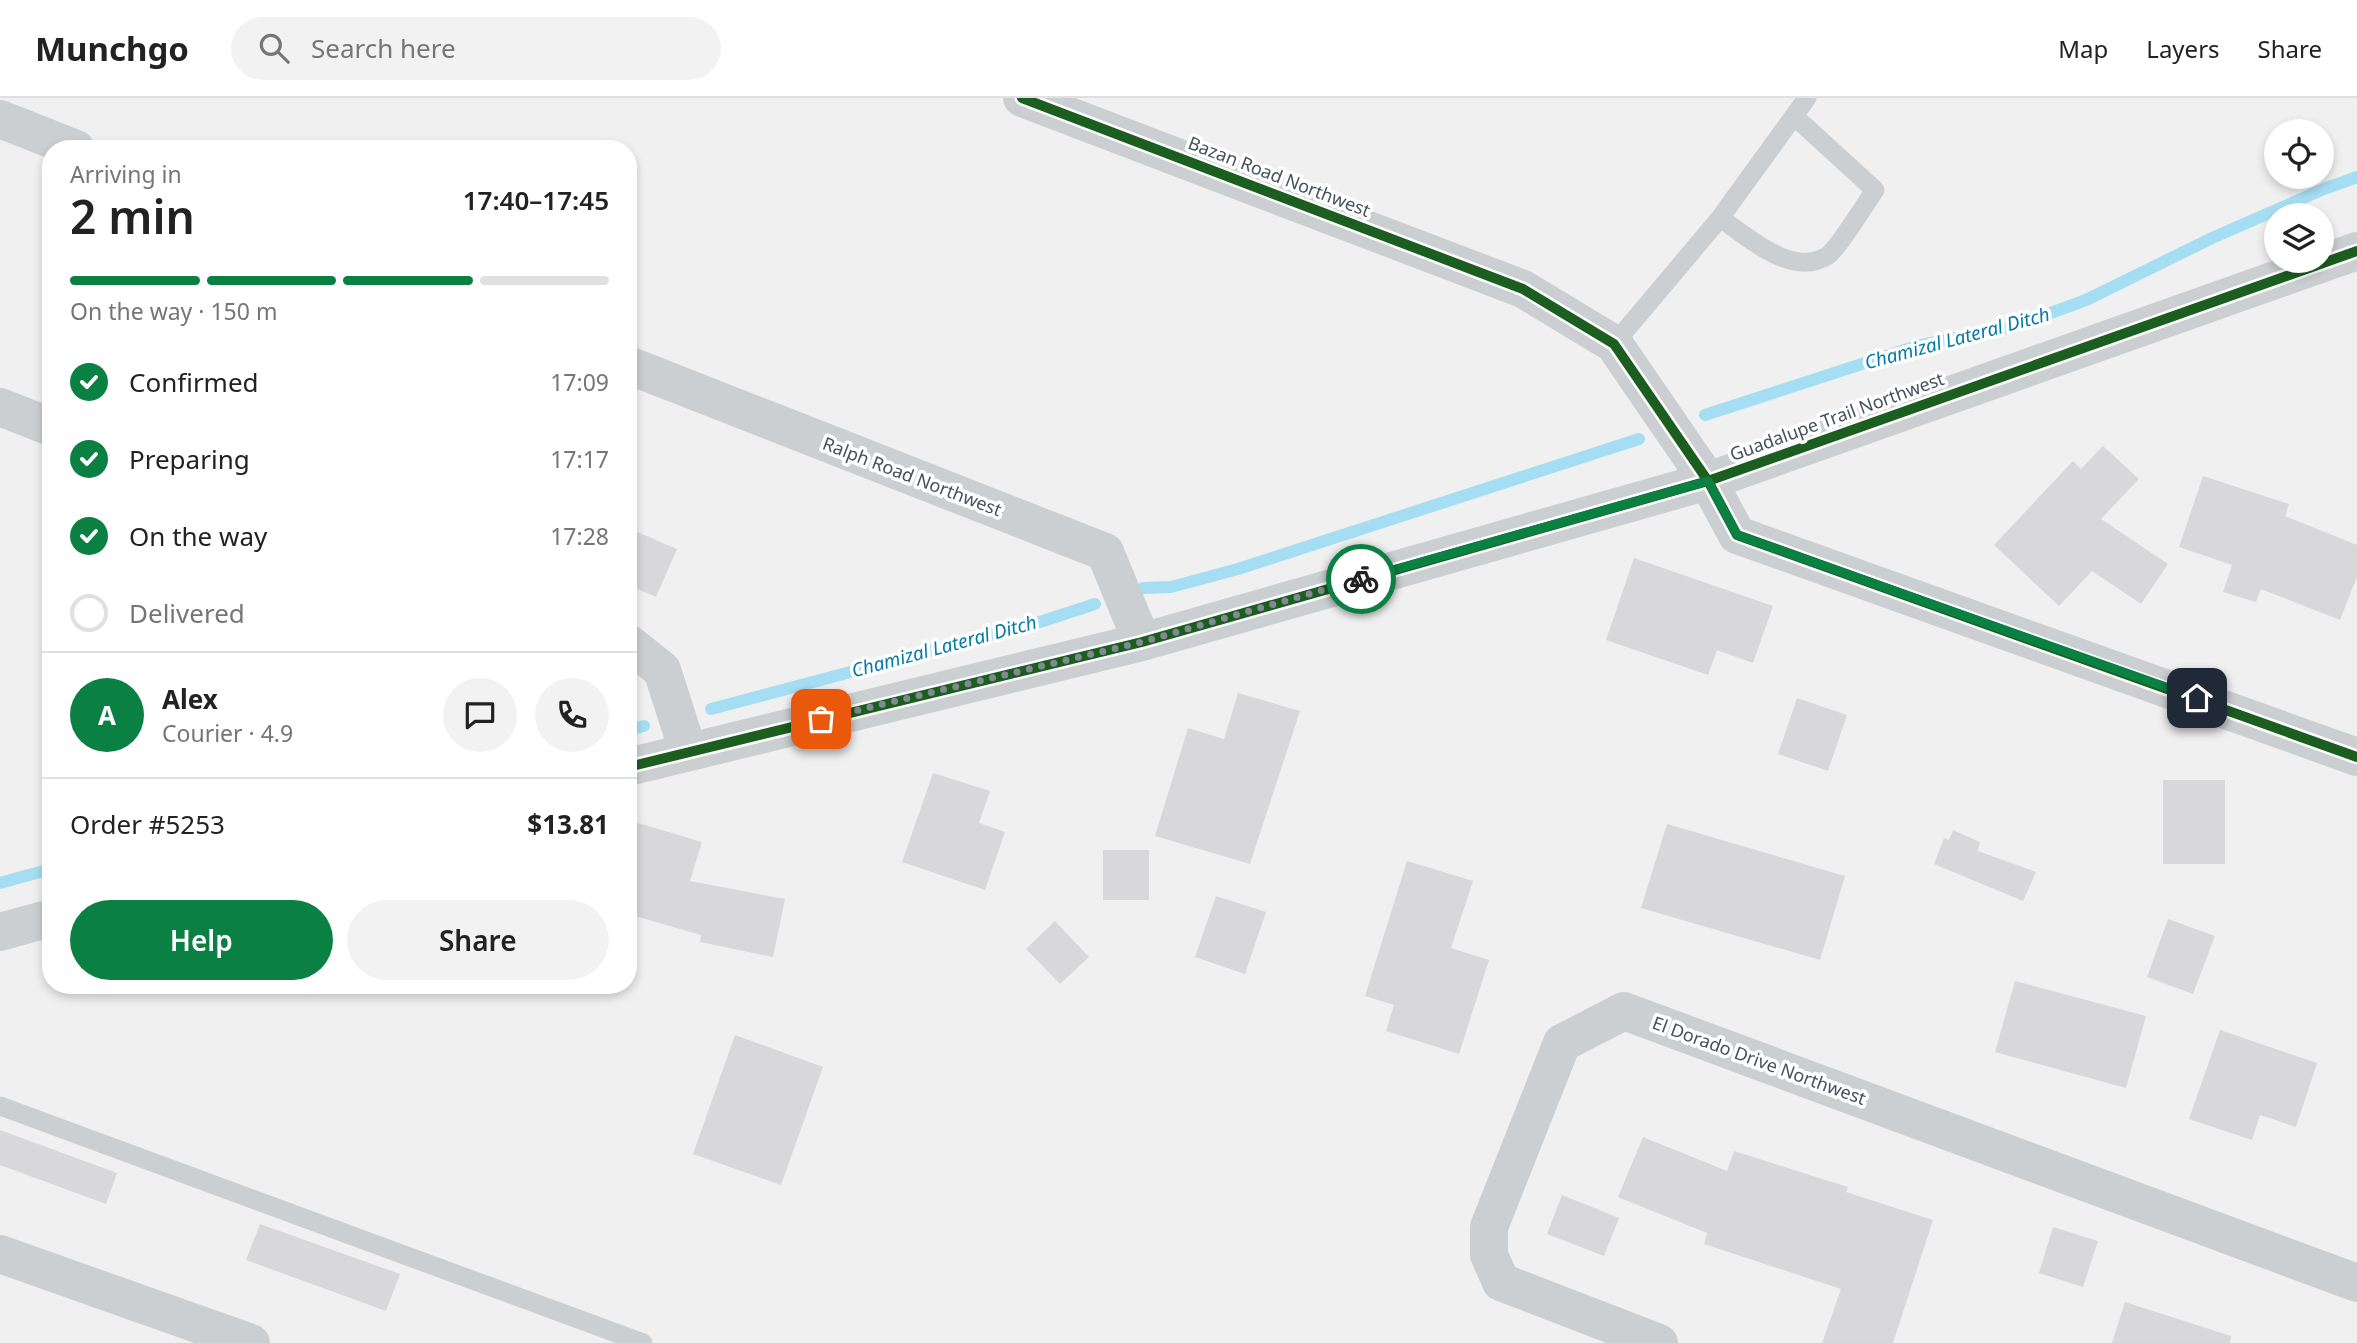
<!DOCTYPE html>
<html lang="en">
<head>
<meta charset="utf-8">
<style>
  :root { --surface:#fff; --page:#f2f2f2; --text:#222; --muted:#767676; --line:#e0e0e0; --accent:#0b8043 }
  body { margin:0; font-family:"Noto Sans",sans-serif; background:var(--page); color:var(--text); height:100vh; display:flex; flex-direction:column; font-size:26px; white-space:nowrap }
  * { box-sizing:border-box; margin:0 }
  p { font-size:23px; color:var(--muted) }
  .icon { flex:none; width:38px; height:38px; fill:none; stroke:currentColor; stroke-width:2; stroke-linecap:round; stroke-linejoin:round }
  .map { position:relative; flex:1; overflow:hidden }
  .details { position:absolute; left:42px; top:42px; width:595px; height:854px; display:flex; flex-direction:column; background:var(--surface); border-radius:28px; box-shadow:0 4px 10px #0003 }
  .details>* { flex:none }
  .fabs { position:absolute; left:2264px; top:21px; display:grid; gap:14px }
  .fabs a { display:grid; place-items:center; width:70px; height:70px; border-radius:50%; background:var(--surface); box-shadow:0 4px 10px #0003; font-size:35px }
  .pin { position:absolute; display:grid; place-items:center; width:60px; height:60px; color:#fff; margin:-30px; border-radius:14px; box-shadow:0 4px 10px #0006 }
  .courier { position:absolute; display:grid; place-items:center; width:70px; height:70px; margin:-35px; border:5px solid #0b8043; border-radius:50%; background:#fff; color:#222; box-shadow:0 2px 9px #0007 }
  .summary em { font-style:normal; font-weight:600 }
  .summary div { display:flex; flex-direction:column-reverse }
  .summary { display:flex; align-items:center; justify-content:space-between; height:119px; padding:0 28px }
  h1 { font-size:46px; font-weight:600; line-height:52px }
  .bar { display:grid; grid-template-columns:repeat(4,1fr); gap:10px 7px; align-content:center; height:84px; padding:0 28px }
  .bar i { height:9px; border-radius:5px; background:var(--line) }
  .bar .selected { background:var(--accent) }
  .bar p { grid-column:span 4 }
  .line { display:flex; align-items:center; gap:18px; padding:0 28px; border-top:2px solid var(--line) }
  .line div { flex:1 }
  .round { display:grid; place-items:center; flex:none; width:74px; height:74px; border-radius:37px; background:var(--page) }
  ol { padding:0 28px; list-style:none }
  li { display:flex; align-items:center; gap:21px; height:77px }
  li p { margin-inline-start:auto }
  li .icon { padding:7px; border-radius:50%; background:var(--accent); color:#fff; stroke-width:4 }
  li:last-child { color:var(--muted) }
  li i { width:38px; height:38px; border:4px solid var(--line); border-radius:50% }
  .button { display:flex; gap:14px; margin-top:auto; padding:14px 28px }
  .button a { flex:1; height:80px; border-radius:42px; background:var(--accent); color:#fff; font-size:28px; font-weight:600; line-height:80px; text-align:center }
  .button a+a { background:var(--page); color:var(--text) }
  header { display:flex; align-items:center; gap:42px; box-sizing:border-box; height:98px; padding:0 35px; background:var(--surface); border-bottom:2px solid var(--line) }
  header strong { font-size:33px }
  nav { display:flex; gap:38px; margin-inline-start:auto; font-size:24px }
  .search { width:490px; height:63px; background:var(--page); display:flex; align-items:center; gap:18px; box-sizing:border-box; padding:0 24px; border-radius:38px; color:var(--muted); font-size:26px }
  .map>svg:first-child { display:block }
</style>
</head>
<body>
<header>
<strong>Munchgo</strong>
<div class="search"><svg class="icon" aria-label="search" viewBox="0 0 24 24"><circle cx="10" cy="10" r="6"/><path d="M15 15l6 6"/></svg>Search here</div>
<nav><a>Map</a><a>Layers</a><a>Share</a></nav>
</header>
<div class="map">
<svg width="2357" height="1245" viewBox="0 0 2357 1245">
  <rect width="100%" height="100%" fill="#f1f0f0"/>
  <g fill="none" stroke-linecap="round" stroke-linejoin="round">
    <path stroke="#a5def2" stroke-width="12" d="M1705 317 1917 248 2015 228 2086 202 2212 140 2324 91 2357 79
      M1143 490 1171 489 1238 471 1639 341
      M711 611 1043 523 1095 506
      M628 632 644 628
      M0 785 51 771"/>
  </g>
  <path fill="#d8d8db" d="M2103 348 2139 381 2101 421 2168 466 2141 506 2092 473 2059 508 1994 447 2073 363 2081 371Z
    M2203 378 2289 406 2285 418 2357 447V479L2340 522 2261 491 2256 504 2223 494 2232 467 2179 449Z
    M628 430 677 451 656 499 628 487Z
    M1634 460 1773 508 1753 565 1717 552 1708 577 1606 542Z
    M1238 595 1300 613 1250 766 1155 738 1188 630 1224 641Z
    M1797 600 1847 617 1828 673 1778 656Z
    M933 675 990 693 979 725 1005 734 985 792 902 764Z
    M2163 682H2225V766H2163Z
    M628 722 702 744 690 783 785 801 773 859 700 844 701 837 628 816Z
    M1667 726 1845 778 1820 862 1641 810Z
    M1953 732 1980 744 1978 753 2036 774 2023 803 1934 766 1944 740 1949 742Z
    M1103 752H1149V802H1103Z
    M1407 763 1473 783 1451 850 1489 862 1459 956 1386 933 1394 907 1365 898Z
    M1216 798 1266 814 1245 876 1195 859Z
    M2168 821 2215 838 2193 896 2147 879Z
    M1055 823 1089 859 1060 886 1026 851Z
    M2015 883 2146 918 2126 990 1995 954Z
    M2220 932 2317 965 2296 1029 2260 1017 2252 1042 2189 1021Z
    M735 937 823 969 781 1087 693 1056Z
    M0 1032 117 1075 106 1106 0 1067Z
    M1643 1039 1727 1073 1734 1053 1848 1089 1846 1094 1933 1122 1893 1245H1822L1841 1191 1704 1146 1707 1135 1618 1099Z
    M1562 1097 1619 1120 1604 1158 1547 1136Z
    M260 1126 400 1176 386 1213 246 1162Z
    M2053 1129 2098 1143 2083 1189 2039 1175Z
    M2125 1204 2231 1238 2230 1245H2112Z"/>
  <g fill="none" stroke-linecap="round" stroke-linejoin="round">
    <path stroke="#cccfd1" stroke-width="19" d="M1720 120C1748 139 1792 180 1827 158 1837 152 1866 105 1875 92L1794 18
      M1614 246 1720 120 1807 0
      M0 1008 643 1245"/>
    <path stroke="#cccfd1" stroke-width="38" d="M1022 0 1523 191 1614 246 1708 383 1737 437 2357 659
      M0 21 76 51
      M628 267 1105 454 1142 544
      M0 309 51 329
      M628 545 662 572 688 653
      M628 669 1142 544 1708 383 2357 153
      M0 834 51 820
      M0 1156 251 1245
      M1659 1245 1501 1184 1489 1157V1129L1562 945 1624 913 2357 1185"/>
    <g stroke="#fff" stroke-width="15">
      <path id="cycleway" d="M1022 0 1523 191 1614 246 1708 383 1737 437 2357 659
        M628 669 1142 544 1708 383 2357 153"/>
    </g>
    <use href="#cycleway" stroke="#1b5e20" stroke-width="10"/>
  </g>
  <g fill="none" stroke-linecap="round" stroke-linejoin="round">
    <path stroke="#828992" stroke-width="7" stroke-dasharray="0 12.6" d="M821 621 1142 544 1361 481"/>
    <path stroke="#0b8043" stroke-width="9" d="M1361 481 1708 383 1737 437 2197 600"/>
  </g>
  <g text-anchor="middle" stroke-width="7" stroke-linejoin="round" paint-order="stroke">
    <g font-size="18" fill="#46515f" stroke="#fff">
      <text transform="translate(1279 79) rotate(21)" y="6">Bazan Road Northwest</text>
      <text transform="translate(1837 319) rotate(-20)" y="6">Guadalupe Trail Northwest</text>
      <text transform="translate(912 379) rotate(21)" y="6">Ralph Road Northwest</text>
      <text transform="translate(1759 963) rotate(20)" y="6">El Dorado Drive Northwest</text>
    </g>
    <g font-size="19" font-style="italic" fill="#027aa6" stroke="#fff">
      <text transform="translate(1957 240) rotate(-15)" y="7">Chamizal Lateral Ditch</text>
      <text transform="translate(944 548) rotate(-15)" y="7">Chamizal Lateral Ditch</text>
    </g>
  </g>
</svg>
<div class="fabs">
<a><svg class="icon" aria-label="locate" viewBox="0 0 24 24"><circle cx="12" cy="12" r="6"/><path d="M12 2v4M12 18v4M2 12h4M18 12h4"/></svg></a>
<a><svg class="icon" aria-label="layers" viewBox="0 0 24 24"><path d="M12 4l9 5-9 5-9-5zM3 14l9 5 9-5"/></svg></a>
</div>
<div class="pin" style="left:821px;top:621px;background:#ea580c"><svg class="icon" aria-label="bag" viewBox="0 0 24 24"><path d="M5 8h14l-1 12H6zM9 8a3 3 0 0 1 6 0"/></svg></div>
<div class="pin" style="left:2197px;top:600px;background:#1f2937"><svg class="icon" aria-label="home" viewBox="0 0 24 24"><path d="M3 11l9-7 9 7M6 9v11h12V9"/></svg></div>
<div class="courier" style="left:1361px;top:481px"><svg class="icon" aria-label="bike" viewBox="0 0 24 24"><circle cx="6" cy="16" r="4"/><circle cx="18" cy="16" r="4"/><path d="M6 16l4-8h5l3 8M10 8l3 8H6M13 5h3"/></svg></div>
<section class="details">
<div class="summary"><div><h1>2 min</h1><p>Arriving in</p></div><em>17:40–17:45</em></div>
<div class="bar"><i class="selected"></i><i class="selected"></i><i class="selected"></i><i></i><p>On the way · 150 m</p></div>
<ol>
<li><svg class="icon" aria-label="check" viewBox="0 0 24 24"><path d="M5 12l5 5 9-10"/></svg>Confirmed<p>17:09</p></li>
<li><svg class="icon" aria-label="check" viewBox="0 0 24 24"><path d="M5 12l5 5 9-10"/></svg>Preparing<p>17:17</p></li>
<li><svg class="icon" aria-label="check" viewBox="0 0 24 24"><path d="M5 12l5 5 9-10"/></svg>On the way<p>17:28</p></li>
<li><i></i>Delivered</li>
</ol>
<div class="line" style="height:126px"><b class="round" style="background:var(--accent);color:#fff">A</b><div><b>Alex</b><p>Courier · 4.9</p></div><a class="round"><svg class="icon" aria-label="chat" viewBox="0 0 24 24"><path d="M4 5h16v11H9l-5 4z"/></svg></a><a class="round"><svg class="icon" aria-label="phone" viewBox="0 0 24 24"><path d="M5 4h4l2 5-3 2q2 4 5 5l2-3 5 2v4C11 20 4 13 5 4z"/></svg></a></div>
<div class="line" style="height:91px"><div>Order #5253</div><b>$13.81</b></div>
<div class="button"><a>Help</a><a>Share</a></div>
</section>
</div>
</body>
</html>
